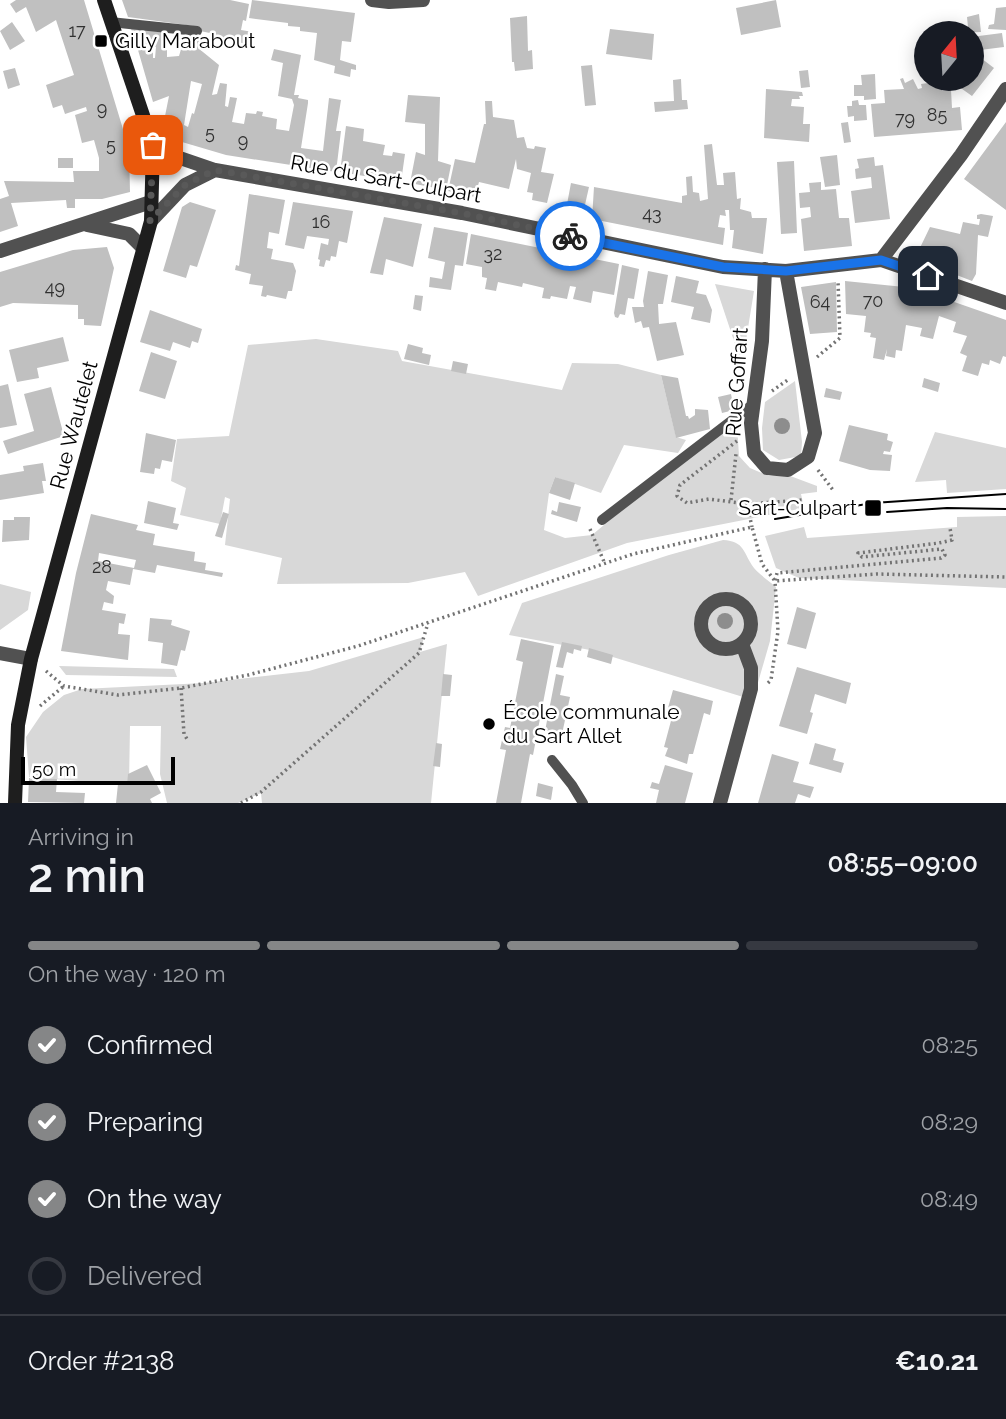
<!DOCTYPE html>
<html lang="en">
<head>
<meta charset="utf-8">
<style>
  :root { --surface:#171b24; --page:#20242c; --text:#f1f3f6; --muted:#9ea1a6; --line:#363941; --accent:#858687 }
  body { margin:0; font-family:Raleway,sans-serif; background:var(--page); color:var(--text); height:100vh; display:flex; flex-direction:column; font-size:26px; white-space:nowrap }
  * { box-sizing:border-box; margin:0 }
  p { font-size:23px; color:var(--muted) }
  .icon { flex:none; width:38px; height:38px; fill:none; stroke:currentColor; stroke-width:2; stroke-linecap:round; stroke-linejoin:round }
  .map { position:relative; height:803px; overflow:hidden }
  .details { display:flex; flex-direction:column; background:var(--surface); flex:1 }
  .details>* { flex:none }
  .needle { width:46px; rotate:18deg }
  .controls { position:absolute; left:914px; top:21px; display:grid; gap:14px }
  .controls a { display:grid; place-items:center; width:70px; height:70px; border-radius:50%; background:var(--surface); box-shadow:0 4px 18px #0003; font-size:35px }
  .scale { position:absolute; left:21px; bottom:18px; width:154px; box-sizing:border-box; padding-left:7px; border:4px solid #000; border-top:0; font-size:19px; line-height:24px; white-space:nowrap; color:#000; -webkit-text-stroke:5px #fff; paint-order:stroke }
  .pin { position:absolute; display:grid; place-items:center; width:60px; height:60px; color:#fff; margin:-30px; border-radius:14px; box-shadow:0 4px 10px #0006 }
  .courier { position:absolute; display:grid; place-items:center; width:70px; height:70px; margin:-35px; border:5px solid #1a73e8; border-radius:50%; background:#fff; color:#222; box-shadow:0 2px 9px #0007 }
  .headline em { font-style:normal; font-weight:600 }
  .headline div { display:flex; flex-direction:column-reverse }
  .headline { display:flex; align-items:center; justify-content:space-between; height:119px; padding:0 28px }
  h1 { font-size:46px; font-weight:600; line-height:52px }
  .bar { display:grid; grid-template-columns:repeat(4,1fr); gap:10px 7px; align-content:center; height:84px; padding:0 28px }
  .bar i { height:9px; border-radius:5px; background:var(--line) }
  .bar .on { background:var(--accent) }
  .bar p { grid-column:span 4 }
  .line { display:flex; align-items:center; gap:18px; padding:0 28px; border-top:2px solid var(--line) }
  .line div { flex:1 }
  ol { padding:0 28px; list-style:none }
  li { display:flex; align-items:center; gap:21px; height:77px }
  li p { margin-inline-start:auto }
  li .icon { padding:7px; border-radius:50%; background:var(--accent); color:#fff; stroke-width:4 }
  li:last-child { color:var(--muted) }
  li i { width:38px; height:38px; border:4px solid var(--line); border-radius:50% }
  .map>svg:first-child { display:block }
</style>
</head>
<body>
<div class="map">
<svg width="1006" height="803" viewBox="0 0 1006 803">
  <rect width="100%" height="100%" fill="#fff"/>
  <path fill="#d8d8d8" d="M715 284 754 291 742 365Z
    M316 339 398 351 402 361 562 390 572 363 618 364 661 375 676 437 686 440 678 453 624 445 601 493 555 477 549 493 544 530 565 538 592 535 725 424 737 425 739 456 750 468 769 476 785 474 817 486V492L801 494 804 508 627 543 478 596 465 572 408 583 277 584 282 558 225 545 230 499 225 497 220 524 180 515 186 488 171 481 177 439 229 436 248 345Z
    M795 381 802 442 801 456 779 460 763 450 762 428 765 402Z
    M935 432 1006 448V489L947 493 946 480 915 482Z
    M1006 516V588L799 578 776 568 765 536 804 527 807 538 957 527V517Z
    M723 540C745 541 743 553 754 568 760 575 769 581 776 587L770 641 753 700 590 650 509 635 522 603 669 555Z
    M0 584 31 592 28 610 0 630Z
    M424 637 420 652 447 644 431 803H262L261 793 238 803H167L160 774 161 726H130L129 785 29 777 26 737 43 712 64 695 82 689 204 683 309 671Z
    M59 666 174 669 177 677 66 675Z"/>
  <path fill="#c0c0c0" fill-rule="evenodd" d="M16 0H84L129 149 130 192 102 199H75V208H67L66 200 11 203 18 226 0 232V199L9 196 4 181 74 182 73 171H99V158L94 140 82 143 75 115 87 111 86 107 65 114 62 105 53 108 46 85 74 75 56 20 36 32 26 7 16 13 10 4Z
    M122 0H230L249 4 246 21 243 20 241 30 253 32 251 45 215 37V34L200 31 201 27 128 17Z
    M252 0 355 13 351 42 342 41 340 60 356 65V70L351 69 350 77 334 73 335 66 314 60 317 33 300 31V27L288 26V23L249 18Z
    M776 0 781 27 741 35 736 8Z
    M1006 7V30L988 29 989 25 994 24 996 8Z
    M979 14 981 32 960 33V29L968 27 967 17Z
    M527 16 528 51 532 50 533 69 515 71 514 62H512L510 18Z
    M12 22 25 41 10 50 0 31Z
    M130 26 167 31V57L179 56 182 46H175V40L182 42 190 32 201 39 198 48 219 65 212 95 217 94 220 83 227 84 225 106 228 107 230 97 237 98 232 122 244 124 246 113 256 114 257 111 263 112 262 116 277 119 276 129 289 131 294 105 292 99 278 96 283 63 271 60 274 49 301 55 294 95H299L298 98 308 100V103L301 148 323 151 329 98 341 100 336 131H341L336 172 226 155 165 137 162 131 169 96 153 102 138 50H153V58H155L156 47 137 46ZM191 81 202 84 194 114 192 113 188 127 184 125Z
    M610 29 654 34 652 60 606 54Z
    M1002 33 1004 47 972 51 971 37Z
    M973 52 994 68 972 96 948 79H971Z
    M592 65 596 105 585 106 581 66Z
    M15 68 20 85 8 89 3 71Z
    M808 70 810 87 801 88 799 71Z
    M875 74 876 99 864 100V96H854V85H862L861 75Z
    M903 78 905 83 913 79 918 89 922 88 921 84 942 81V91L951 90 952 108 960 107 962 130 874 137 871 104 885 103 884 90 904 89 900 79Z
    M681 79 682 100H687L688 109 655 112 654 102 674 101 673 80Z
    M766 89 802 92 803 96H799L800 99H792L791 106 804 107 803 124H810L809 142 764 138Z
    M408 95 440 97 438 161 451 165 446 190 410 183 416 152 425 155V124L405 122Z
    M858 100 859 105H866L867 120 854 121V116L848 117 847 106H852V101Z
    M485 101H492L493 117 514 120 517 138 524 137 527 148 534 149 535 146 546 148 541 172 554 174 547 203 532 200 533 193 527 192 531 173 517 169 516 159 509 189 479 182 475 197 448 191 455 159 475 163 484 124H486Z
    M848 122 851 142 844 143 841 123Z
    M1006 122V210L964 179Z
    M346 126 364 129 363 141 385 145 383 155 392 156 393 152 405 154 401 182 340 172Z
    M712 144 717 185H724L723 173 735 172 737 199 741 198 740 209 751 212 752 218H767L763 254 732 248 734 230H730L729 210H725L726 216 720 215 718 227 725 228 723 245 592 219 594 187 682 203V196L687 195 686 177 692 176 693 192 699 193 700 201 708 199 704 145Z
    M837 155 840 185 825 187 820 157Z
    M874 157 875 166 883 165 890 219 855 223 851 191 872 188 871 177 856 179 855 169 859 168 857 159Z
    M58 158H73V168H58Z
    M794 161 797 233 781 234 777 162Z
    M821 182V190L836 189 839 218H849L852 246 804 251 801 219 811 217 810 207 800 208 799 193 810 192 809 183Z
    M571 183 589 187 582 218 565 215Z
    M249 194 285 200 279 234 269 232 267 248 273 249 271 259 293 263 296 271 292 291H288L286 299 267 295 266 297 261 296 263 286 249 284 251 274 235 270 236 265 239 266Z
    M190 202 216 210 197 267 190 265 186 278 163 271 182 207Z
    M293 202 353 211 347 243 339 241 336 257 331 256 330 261 326 260 324 267 319 266 320 260 318 259 321 243 328 245 329 239 307 236 304 249 285 245Z
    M981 214 993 216 988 237 978 235 976 274 972 281 918 260 917 254 930 227 960 234 963 222 979 225 980 219H977V215Z
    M384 217 422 224 413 267 386 259 383 275 370 273Z
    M434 227 468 233 463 266 455 265 451 290 429 287 430 277 442 279 445 262 428 258Z
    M471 234 619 264 614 295 593 291 591 303 573 299 576 287 570 286 567 299 551 296 550 299 542 298 544 288 523 283 522 287 498 282 496 291 485 289 487 278 482 277V267L466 264Z
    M107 247 114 268 101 326 84 325V319H78V305L13 303 0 307V272L73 250Z
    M622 265 639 269 634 299 628 298 625 315 620 314 618 318 615 317 614 313Z
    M648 271 668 275 663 304H658L659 324 676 322 684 355 657 361 649 327 643 328 641 321 635 323 632 307H644L643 301Z
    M676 276 699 281 696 293 706 295 712 310 710 323 691 319 694 307 671 302Z
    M845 281 914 288 1006 320V357L1003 356 1000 364 990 360 989 365 982 363 978 376 962 371 967 356 960 353 967 336 953 332 956 322 939 316 933 339 920 336 922 328 906 325 902 351 896 350 895 358 886 356 887 349 884 360 873 358 876 338 870 337 871 333 864 332 866 316 846 314Z
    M836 282 837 332 810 334 801 287Z
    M415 295 423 296 421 311 413 309Z
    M150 310 202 329 198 343 192 341 190 348 173 342 170 351 140 342Z
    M63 337 69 361 37 368 39 378 17 382 9 350Z
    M408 344 423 348 422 353 431 355 429 365 404 359Z
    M151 352 177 361 165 399 139 391Z
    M453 361 468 364 466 374 451 371Z
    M661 375 678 378 686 416H688L689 419 695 415V409L708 410 710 429 676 438Z
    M924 378 940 383 938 392 922 387Z
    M8 384 17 425 0 428V386Z
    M51 387 64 436 8 454 3 441 34 431 24 394Z
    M826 388 842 392 840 400 824 397Z
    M731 394 734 410 722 413 718 397Z
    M849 425 888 434 887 440 893 442 890 452 884 451 883 454 892 455 890 471 870 470 839 461Z
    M146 433 176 440 172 462 162 460 160 469 155 468 154 474 140 472Z
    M43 463 46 481H42L44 493 0 500V475L24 471 23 466Z
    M555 477 575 483 570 500 549 493Z
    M148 501 176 508 173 523 179 524 177 530 144 523Z
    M559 502 581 507 577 522 551 514 552 510 557 512Z
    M223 512 229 514 222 538 215 536Z
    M91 514 138 525 136 530 155 534 153 545 195 552 194 561 206 563 205 570 223 573 222 577 157 565 155 573 133 569 130 585 108 581 106 590 114 596 113 604 104 602 102 610 126 614 124 624 119 623 118 634 130 635 128 660 61 651 76 573ZM99 553 136 560 134 568 98 561Z
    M14 517H30L29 540 2 542 3 520H14Z
    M797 607 816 613 806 649 787 644Z
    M150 618 172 620 171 625 190 631 185 651 181 650 177 666 161 663 163 643 148 641Z
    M521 639 554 646 533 755 530 754 521 803H496L506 750 500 749 505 727 510 728 523 662 516 660Z
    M562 642 582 646 581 651 574 649 573 654 567 652 563 668 556 667Z
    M589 648 613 655 611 664 587 657Z
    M797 667 851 683 846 704 815 694 810 712 813 713 807 734 779 726Z
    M443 674 452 675 450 696H441Z
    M556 674 564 676 560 695 570 697 562 734 545 731Z
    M673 690 713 701 710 715 704 713 693 754H689L687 764 665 756 668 748 664 747 672 717 666 715Z
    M436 743 442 744 440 767 433 766Z
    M815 743 836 749 833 760 844 763 841 773 809 764Z
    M772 754 799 762 793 782 814 787 810 798 798 794 795 803H758Z
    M147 765 161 793 150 799 152 803H116L118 784 127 785 128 774Z
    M665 765 693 773 685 803H656L659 790 650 788 652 782 659 784Z
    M29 778 57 779 56 792 85 793 84 803 28 802Z
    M538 783 553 787 551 800 536 796Z"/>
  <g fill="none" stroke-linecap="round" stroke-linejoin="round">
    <path stroke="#737373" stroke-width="3.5" stroke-dasharray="2 3.5" stroke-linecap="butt" d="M817 357 840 338 838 281
      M772 391 789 379
      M737 441 680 485 677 496 687 503 709 499 747 504 802 500
      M818 470 833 490
      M731 500 736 454
      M747 504 752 527
      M590 529 605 564
      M46 671 64 686 118 695 181 688 248 675 358 646 633 554 752 527 762 564 775 581 877 574 1006 577
      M768 683 771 680 778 631 775 581 777 573 941 558 945 555 942 549 862 557 858 553 939 543 952 540 950 528
      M181 688 184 734 187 739
      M40 706 64 686
      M241 803 261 792 419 653 428 623"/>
    <path stroke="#515151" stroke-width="10" d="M110 22 197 31
      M602 520 752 405
      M552 760 572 785 583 803"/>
    <path stroke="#515151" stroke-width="14" d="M372 0 389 2 423 0
      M153 145 177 157 215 170 462 213 723 267 786 271 881 260 1006 303
      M151 221 185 185 215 170
      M87 225 129 234 143 248
      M0 251 151 202
      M881 260 961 155 1006 89
      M765 269 762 341 751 423 754 453 767 468 788 470 808 457 815 433 786 271
      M701 624a25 25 0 1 1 50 0a25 25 0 1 1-50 0Z
      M0 653 31 659
      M720 803 751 689V668L742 644"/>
    <path stroke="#1e1e1e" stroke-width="14" d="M15 803 18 725 31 659 151 221 153 145 104 0"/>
    <path stroke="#000" stroke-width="2" d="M887 512 947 508 1006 509
      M775 519 873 503 1006 494"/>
  </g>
  <g fill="#8d8d8d">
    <circle cx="782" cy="426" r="8"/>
    <circle cx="725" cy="621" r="8"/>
  </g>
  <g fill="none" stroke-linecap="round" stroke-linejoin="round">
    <path stroke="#595959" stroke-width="7" stroke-dasharray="0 12.6" d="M153 145 150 221 185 185 215 170 461 213 570 236"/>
    <path stroke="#1a73e8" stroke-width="9" d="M570 236 723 267 786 271 881 260 928 276"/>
  </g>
  <g fill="#000" stroke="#fff" stroke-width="2.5">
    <rect x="94" y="34" width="14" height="14" rx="3.5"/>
    <rect x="864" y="499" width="18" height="18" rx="3.5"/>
    <circle cx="489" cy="724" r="7"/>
  </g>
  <g text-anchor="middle" stroke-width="5" stroke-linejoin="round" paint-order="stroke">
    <g font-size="18" fill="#303030">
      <text x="77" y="37">17</text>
      <text x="102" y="115">9</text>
      <text x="937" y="121">85</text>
      <text x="905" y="125">79</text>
      <text x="210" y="139">5</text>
      <text x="243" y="147">9</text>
      <text x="111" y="151">5</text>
      <text x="652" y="220">43</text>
      <text x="321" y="228">16</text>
      <text x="493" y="260">32</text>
      <text x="55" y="294">49</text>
      <text x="873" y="307">70</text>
      <text x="820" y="308">64</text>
      <text x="102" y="573">28</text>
    </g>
    <g font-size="21" fill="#000" stroke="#fff" text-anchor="start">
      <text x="115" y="48">Gilly Marabout</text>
      <text x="857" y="515" text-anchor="end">Sart-Culpart</text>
      <text x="503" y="719">École communale<tspan x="503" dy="24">du Sart Allet</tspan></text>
    </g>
    <g font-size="21" fill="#000" stroke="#fff">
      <text transform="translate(386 179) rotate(10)" y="7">Rue du Sart-Culpart</text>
      <text transform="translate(737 382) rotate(-86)" y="7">Rue Goffart</text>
      <text transform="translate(74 425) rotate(-75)" y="7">Rue Wautelet</text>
    </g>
  </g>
</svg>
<div class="controls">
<a><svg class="needle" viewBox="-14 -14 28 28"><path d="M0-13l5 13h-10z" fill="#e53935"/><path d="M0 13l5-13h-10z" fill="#9ea1a6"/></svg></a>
</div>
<div class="scale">50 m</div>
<div class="pin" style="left:153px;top:145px;background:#ea580c"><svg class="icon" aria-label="bag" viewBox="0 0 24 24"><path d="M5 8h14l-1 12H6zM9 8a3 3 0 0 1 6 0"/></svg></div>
<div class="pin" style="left:928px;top:276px;background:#1f2937"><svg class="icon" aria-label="home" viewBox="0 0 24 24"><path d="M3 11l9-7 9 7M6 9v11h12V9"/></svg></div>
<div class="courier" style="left:570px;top:236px"><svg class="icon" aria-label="bike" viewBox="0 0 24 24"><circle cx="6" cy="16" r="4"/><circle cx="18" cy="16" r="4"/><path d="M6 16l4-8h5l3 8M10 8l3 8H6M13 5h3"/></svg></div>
</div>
<section class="details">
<div class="headline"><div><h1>2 min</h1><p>Arriving in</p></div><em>08:55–09:00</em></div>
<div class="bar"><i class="on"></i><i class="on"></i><i class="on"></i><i></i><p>On the way · 120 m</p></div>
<ol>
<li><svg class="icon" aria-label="check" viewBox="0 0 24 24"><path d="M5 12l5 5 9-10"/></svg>Confirmed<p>08:25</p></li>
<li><svg class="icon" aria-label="check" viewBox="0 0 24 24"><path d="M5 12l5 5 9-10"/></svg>Preparing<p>08:29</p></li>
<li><svg class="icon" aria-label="check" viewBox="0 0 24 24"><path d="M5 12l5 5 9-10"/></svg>On the way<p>08:49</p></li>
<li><i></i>Delivered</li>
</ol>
<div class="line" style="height:91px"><div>Order #2138</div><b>€10.21</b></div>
</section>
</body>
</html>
